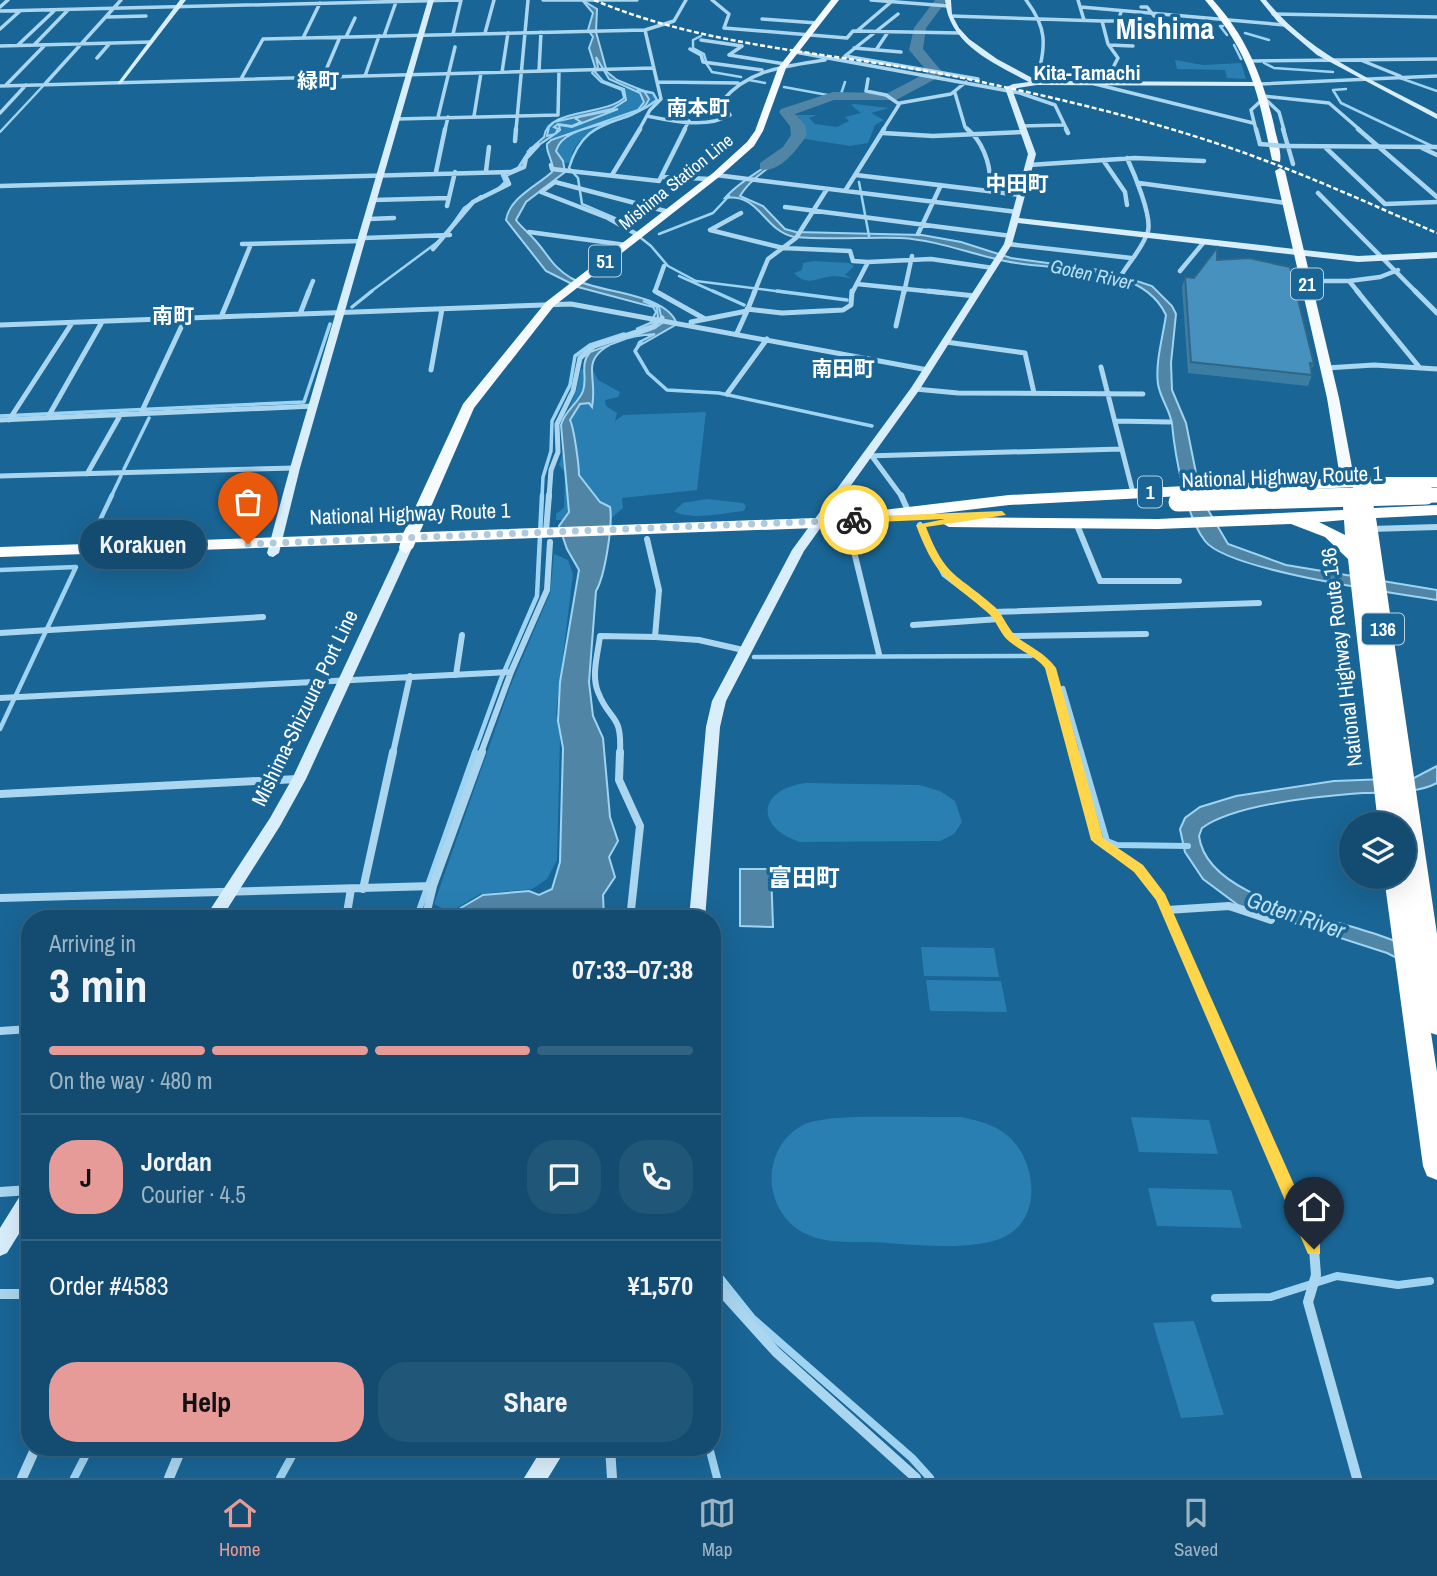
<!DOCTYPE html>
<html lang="en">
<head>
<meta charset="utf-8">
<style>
  :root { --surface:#134c70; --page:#205678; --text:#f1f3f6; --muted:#9db4c3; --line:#326383; --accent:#e69b98 }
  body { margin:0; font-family:"Archivo Narrow","Noto Sans JP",sans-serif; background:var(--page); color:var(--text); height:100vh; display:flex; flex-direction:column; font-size:26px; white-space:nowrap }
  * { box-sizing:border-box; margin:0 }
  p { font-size:23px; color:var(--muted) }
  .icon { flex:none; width:38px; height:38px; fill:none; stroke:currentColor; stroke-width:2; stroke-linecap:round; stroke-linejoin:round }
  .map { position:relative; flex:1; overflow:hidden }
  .panel { position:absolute; left:21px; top:910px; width:700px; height:546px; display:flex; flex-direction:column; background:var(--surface); border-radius:28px; box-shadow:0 7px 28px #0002,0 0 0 2px var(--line) }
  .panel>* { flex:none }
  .fabs { position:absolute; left:1339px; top:812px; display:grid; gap:14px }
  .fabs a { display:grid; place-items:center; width:77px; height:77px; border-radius:50%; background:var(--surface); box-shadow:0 7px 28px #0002,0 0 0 2px var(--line); font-size:35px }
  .pin { position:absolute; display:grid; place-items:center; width:60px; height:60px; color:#fff; margin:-72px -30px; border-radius:50% 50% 50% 0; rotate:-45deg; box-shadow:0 0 7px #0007 }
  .pin .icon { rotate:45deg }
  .courier { position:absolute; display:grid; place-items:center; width:70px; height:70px; margin:-35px; border:5px solid #ffd54a; border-radius:50%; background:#fff; color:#222; box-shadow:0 2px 9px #0007 }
  .bubble { position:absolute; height:49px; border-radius:24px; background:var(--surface); box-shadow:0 7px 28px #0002,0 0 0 2px var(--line); font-size:23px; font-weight:700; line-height:49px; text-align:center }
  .headline em { font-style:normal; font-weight:700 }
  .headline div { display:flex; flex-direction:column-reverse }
  .headline { display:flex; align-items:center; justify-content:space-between; height:119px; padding:0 28px }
  h1 { font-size:46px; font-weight:700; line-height:52px }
  .bar { display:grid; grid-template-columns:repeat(4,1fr); gap:10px 7px; align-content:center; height:84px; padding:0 28px }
  .bar i { height:9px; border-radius:5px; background:var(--line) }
  .bar .current { background:var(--accent) }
  .bar p { grid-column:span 4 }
  .line { display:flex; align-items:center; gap:18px; padding:0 28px; border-top:2px solid var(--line) }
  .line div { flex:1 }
  .round { display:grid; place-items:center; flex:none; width:74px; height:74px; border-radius:28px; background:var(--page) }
  .button { display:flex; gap:14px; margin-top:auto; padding:14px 28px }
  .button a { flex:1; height:80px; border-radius:28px; background:var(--accent); color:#111; font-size:28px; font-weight:700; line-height:80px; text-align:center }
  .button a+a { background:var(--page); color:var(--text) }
  .menu { display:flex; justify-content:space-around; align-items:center; height:98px; border-top:2px solid var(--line); background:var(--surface); font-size:19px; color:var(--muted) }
  .menu a { display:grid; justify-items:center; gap:4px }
  .menu .current { color:var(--accent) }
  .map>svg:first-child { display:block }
</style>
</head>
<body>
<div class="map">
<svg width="1437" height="1478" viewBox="0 0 1437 1478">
  <rect width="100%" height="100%" fill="#196595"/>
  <path fill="#297fb2" d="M1175 60 1203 65 1241 63 1246 79 1227 78 1225 70 1177 69Z
    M638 87 655 93 658 101C632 120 571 126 571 163L553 162 546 150 551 139 543 137 547 125C570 111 601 115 623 99V93L619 89Z
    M854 104 889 108 871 113 884 120 875 125 868 143 850 146 799 138 802 129 794 117 796 115H817L809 118 815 124 837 127 849 121 845 117 861 113 851 105Z
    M814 261 849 263 854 266 845 275 852 278C844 278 834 275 827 277 814 280 805 285 794 273L802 270 803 263Z
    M581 369 593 370 598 380 620 392 618 397 605 400 606 406 617 413 615 421 623 415 706 412 697 490 622 498 623 508 609 520H556V514L564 508 565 473 559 465 563 452 564 420 576 391Z
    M707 499 743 503 746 506 744 511C726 513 687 521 674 511L683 503Z
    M554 554 568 560 573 574 556 713 560 737 557 860 547 879 532 889 480 894 450 912 434 904 510 687 550 593Z
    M806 783 919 785 940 791 955 801 962 822 954 834 940 841 800 842C754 827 758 789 806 783Z
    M921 947 994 948 999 977 924 976Z
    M926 980 1001 981 1007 1012 930 1011Z
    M961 1117C980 1121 1000 1126 1013 1141 1037 1167 1041 1220 1004 1237 970 1253 904 1243 867 1242 846 1242 823 1243 804 1233 762 1211 760 1148 803 1125 827 1112 928 1118 961 1117Z
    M1131 1117 1209 1120 1218 1154 1139 1152Z
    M1148 1188 1231 1190 1242 1228 1157 1226Z
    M1194 1321 1224 1415 1181 1418 1153 1323Z"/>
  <path fill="#5185a6" stroke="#9ed4f2" stroke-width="2" d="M582 0 597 9 596 32 607 72 617 80 644 91 649 99C638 129 564 119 556 151L563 161 565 172 526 202 516 220C521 227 528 232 534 239 549 255 551 266 571 278 600 294 666 292 677 324L637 347 639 342 655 334C635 335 592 343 592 369 592 383 595 392 592 407L589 403 580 404 570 420C574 428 579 465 579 475L600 502 610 507C613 524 605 576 596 591L589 682 593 716 603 738 610 817 618 841 609 857 615 877 603 895 604 919H584L583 913 567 911 562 919H452V913L483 895 529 891 539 895 552 889 560 862 563 748 558 721 560 682 579 570 567 549 559 526 569 512 561 425C565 410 578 404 583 391 588 377 579 365 590 352L655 328 662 323 659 306 643 301 657 307 658 317 654 322 636 329 650 323 656 312 653 307 578 287 546 271 506 220C509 198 538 185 552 172 555 161 546 155 547 144L551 140 638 110 644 102 640 93 609 79 596 57 598 67 595 72 603 81 624 89 626 100 612 109 554 122 549 127 547 136 555 134 558 129 554 127 558 124 572 126 581 122 576 119 579 117 618 109 572 127 559 125 560 130C557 133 532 150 527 152L544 137C547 108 604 116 624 98L622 90 601 82 592 73 595 67 589 48 593 37 588 30 593 13Z
    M792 140 799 141C783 163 754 172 740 196L763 206 785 229 796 232 922 235 961 242 1011 258 1107 271 1152 286 1172 306 1176 314 1171 363 1172 390 1186 423 1201 498 1228 544 1286 565 1437 590V600C1395 593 1228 571 1205 541 1186 517 1175 456 1172 424 1170 410 1160 398 1158 384 1155 363 1163 336 1166 315 1141 261 1054 272 1005 261 970 254 937 240 901 238 865 237 830 240 794 237 763 230 760 193 725 198 743 176 781 163 792 140Z
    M1437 766V783C1416 794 1387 792 1363 793 1321 796 1235 804 1202 828L1199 836C1208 907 1360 919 1412 949 1422 955 1430 969 1437 978L1387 953 1238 905 1203 879 1185 852 1180 829 1185 818 1200 807 1236 796 1334 781 1414 778Z
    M740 869H771L773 927 740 926Z"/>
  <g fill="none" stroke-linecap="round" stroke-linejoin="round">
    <path stroke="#9ed4f2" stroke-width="2.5" d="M1223 26H1220L1227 35
      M1245 33 1269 40
      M701 36 693 40V48L704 54 706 61
      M1234 45 1241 59
      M706 63 712 72 741 77
      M1264 63 1274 68 1333 72
      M1400 78 1437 91
      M749 80 765 83
      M784 87 833 96
      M1346 89 1333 90 1341 103 1436 148
      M638 90 653 93 657 100C619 129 585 114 569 168L578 178 582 204 617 219 651 246 668 266 696 281 791 293
      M840 97 845 82
      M0 132 43 86
      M859 182 869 236
      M499 188 505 182 502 175 518 168 531 148
      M448 231 464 208 481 196
      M659 234 713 213 729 196
      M679 276 717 293
      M369 293 439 241"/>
    <path stroke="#9ed4f2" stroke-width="3.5" d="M713 291 744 305
      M777 291 847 300
      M352 307 372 291
      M641 342 635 351 648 373 667 390 719 393 872 426
      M0 416 304 402 330 324
      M124 469 149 418
      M111 497 121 476
      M542 497 543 477 551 451 552 421 570 385 575 356 590 345 624 334"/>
    <path stroke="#9ed4f2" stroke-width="4.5" d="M92 537 112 495
      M0 570 76 567 0 729
      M754 657 1031 656
      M1063 688 1082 753
      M474 753 501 679 537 596 542 495"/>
    <path stroke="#9ed4f2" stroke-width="6" d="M1081 752 1107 841 1117 845 1188 846
      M416 919 475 752"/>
    <path stroke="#9ed4f2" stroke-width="8" d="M712 1268 752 1318 912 1458 930 1478
      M1215 1298 1271 1297 1337 1276 1398 1285 1430 1281
      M709 1447 717 1478
      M532 1453 536 1447
      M74 1478 90 1447
      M280 1478 297 1447"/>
    <path fill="#5185a6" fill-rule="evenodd" d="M935 0H947L926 28 923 49 943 73 941 76 896 100H834L795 114 805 125 807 135C797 149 780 174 760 169V163L783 147 791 135 790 126 779 112 781 109 833 92 888 93 928 72 909 50 914 28Z"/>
    <path stroke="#abd6f0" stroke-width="3.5" d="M543 0H637
      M712 0 729 14 724 28 847 38 853 31 960 33
      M871 0 948 6
      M1026 0C1050 32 1044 46 1037 83
      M1078 0 1084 20
      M0 7 8 0
      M1081 7 1285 25
      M1141 7H1147L1154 16
      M0 11 459 0
      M898 14 845 56 978 79
      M1273 14 1437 17
      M951 16 1102 21 1108 44 1118 58 1105 83
      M107 17 146 16
      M762 19 817 23
      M1102 21H1118L1121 12
      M0 29 20 11
      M857 31 891 2
      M485 33 494 0
      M453 34 461 0
      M384 36 396 2
      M346 37 355 18
      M303 38 320 3
      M701 40 742 46 729 55 785 64
      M18 45 55 10
      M34 45 68 10
      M1109 45 1133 46
      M0 46 151 42
      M854 48 901 52
      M690 49 701 55 703 62 762 70
      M876 50 888 32
      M795 52 1020 93 1055 105 1067 130
      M97 58 110 43
      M1251 61 1437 59
      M1363 61 1400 76
      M539 71 541 32
      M502 72 508 33
      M365 76 379 36
      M323 77 340 37
      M241 79 263 39 645 30 674 21 686 0
      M868 79 866 91 886 95 899 104
      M657 82 738 83
      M1095 84 1253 123
      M1260 84 1437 76
      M6 85 45 45
      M44 85 121 0
      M0 86 654 68
      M955 93 965 127 969 130
      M1263 96 1329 103 1360 130
      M0 113 26 85
      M474 116 481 73
      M647 116C672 121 707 129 730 115L722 101C749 69 786 66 825 60
      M438 117 455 47
      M397 119 558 115 559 71
      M1021 126 1063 125
      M445 130 448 117
      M516 130 528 0
      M639 130 650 110 661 99 645 30
      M684 130 689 121
      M883 130 900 103 951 94 966 82
      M1256 130 1251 110 1264 98 1279 112 1284 130"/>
    <path stroke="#abd6f0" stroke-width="4.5" d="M967 129C982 140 990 163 990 180L1025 183
      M1066 129 1068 133
      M1256 129 1260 144
      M1283 129 1293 164
      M1358 129 1437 197
      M883 133 933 136 1024 132
      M515 141 516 129
      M1283 146 1437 147
      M1326 148 1385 204 1437 202
      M1422 148 1437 155
      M1103 160 1125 192 1127 205
      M551 165 552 169 659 181 685 129
      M1029 165 1135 158 1204 161
      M486 171 489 147
      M436 172 445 129
      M612 175 640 129
      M716 175 1017 212
      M856 175 1021 195
      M663 177 711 179
      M1139 183 1286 203
      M0 186 510 172
      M845 191 884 129
      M1318 193 1417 293
      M374 200 448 198
      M447 206 455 172
      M785 207 1011 236
      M741 213 710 230 783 248 850 251 853 261 868 262
      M369 219 394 218
      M529 232 626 245
      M918 234 941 185
      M638 235 608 218 541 192 555 182 669 212
      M363 238 450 235
      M242 244 362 241
      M1008 244 1131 258
      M433 249 473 202 509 184 505 175 524 167 526 158 538 145
      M1180 271 1204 242
      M1122 274C1130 261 1144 246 1148 231 1152 216 1134 173 1127 158
      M1306 281H1349
      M857 284 945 293
      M231 293 251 244
      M308 293 313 281
      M658 293 655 291 664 266
      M754 293 768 259 796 238 827 189
      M852 293 868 262 931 259 993 268
      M904 293 912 256
      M1359 293 1349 281 1380 277 1398 270"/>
    <path stroke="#abd6f0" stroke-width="5" d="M655 291 705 319
      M928 291 975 296
      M1357 291 1420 368
      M1415 291 1437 313
      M747 309 782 313 843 310 851 305 852 291
      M300 314 309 291
      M221 317 232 291
      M691 322 747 311 755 291
      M0 325 571 304 928 370
      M896 326 904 291
      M737 333 747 311
      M946 342 1025 353 1034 393
      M1101 367 1133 493
      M1326 368 1374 365 1437 369
      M431 370 442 309
      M915 389 958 393 1143 394
      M727 394 767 339
      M141 413 185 319
      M48 417 102 322
      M0 420 314 406
      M9 420 72 323
      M1115 421 1170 422
      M871 455 902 497
      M865 456 1122 449
      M87 474 121 414
      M0 476 295 468
      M549 497 551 470 558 452 557 424 573 391 580 358 594 346 652 327 662 318"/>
    <path stroke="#abd6f0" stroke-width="6" d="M901 495 909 513
      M920 525 944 574 995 613 1012 639 1047 663 1073 753
      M1077 525 1100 581H1179
      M1371 529 1437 527
      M546 531 549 495
      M849 531 879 654
      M647 539 659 590 655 637 699 640 743 650
      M993 612 1259 603
      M913 625 999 619
      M0 633 263 617
      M1011 636 1146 634
      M456 675 462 635
      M0 698 511 672
      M393 753 410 676
      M481 753 511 672 547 590 550 542
      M620 753C622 712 610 723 598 692 591 675 598 653 600 636L655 637"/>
    <path stroke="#abd6f0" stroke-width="8" d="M620 752 619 780 640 826 630 919
      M1072 752 1097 840 1138 869 1161 897 1238 1075
      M0 794 298 779
      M363 889 393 752
      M0 898 433 886
      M1167 910 1229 906 1271 920
      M346 919 351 889
      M425 919 433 886 482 752
      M0 1031 30 1029"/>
    <path stroke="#abd6f0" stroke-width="10" d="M1238 1073 1314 1249 1316 1275 1308 1302 1357 1478
      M0 1192 30 1190
      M712 1281 776 1352 916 1478
      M0 1294H30
      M610 1447 612 1478
      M22 1478 36 1447
      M169 1478 182 1447"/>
    <path fill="#d9eefb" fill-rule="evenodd" d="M180 0H186L121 84H117Z
      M428 0H434L300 468 279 553 273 557 269 556 267 553 290 468Z
      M945 0H951L952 15 959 28 969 39 997 59 1038 81 1260 82 1263 84 1260 86 1037 85 1012 89 1036 154 1019 218 1358 256 1437 252V258L1358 262 1018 223 1012 244 920 389 804 551 726 701 720 727 705 919H689L706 727 712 701 792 550 911 388 1004 244 1028 154 1005 88 1013 84 1029 82C994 63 949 45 945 0Z
      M1260 0H1266C1311 56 1376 81 1437 114V119L1317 55 1277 21Z
      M406 544 412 548 306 779 280 826 221 919H204L270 818 292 779 400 548Z
      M30 1189V1216L7 1253 0 1256V1228L23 1191Z
      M543 1447H567L548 1478H524Z"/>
    <path fill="#f5faff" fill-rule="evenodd" d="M831 0H839L786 68 763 131 754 146 719 177 554 306 474 408 413 548 406 553 401 551 399 548 402 536 463 404 546 302 713 173 747 142 755 131 778 68Z
      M1205 0H1213C1246 36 1263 78 1274 125 1276 137 1282 151 1280 162L1272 160C1258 92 1251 55 1205 0Z
      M1280 168 1285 171 1339 398 1355 483 1348 487 1341 483 1327 398 1275 171Z"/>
    <path fill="#fff" fill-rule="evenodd" d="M1360 477H1437V487H1369L1374 508 1437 505V515L1376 518 1437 934V1035L1431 1033 1437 1072V1180L1427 1176 1423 1166 1384 877H1404V824H1378L1348 559 1325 537 1291 524 1158 529 949 527 940 522 949 517 1158 519 1343 510 1344 496H1355L1353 487 1009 505 816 528 0 557V547L816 518 1009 495ZM1344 520 1345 535 1319 522H1322Z"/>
    <path stroke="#fff" stroke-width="2.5" stroke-dasharray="5 2.5" stroke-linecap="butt" d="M594 0C717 52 857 53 986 83 1079 103 1173 126 1261 159 1321 181 1379 208 1437 233"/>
    <path stroke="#abd6f0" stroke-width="4.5" d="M1260 144 1283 146"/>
    <path stroke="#fff" stroke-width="15" d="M1361 497 1437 495"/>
    <path stroke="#fff" stroke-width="19" d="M1178 502 1426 495"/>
  </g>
  <path fill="#3c7da3" d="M1217 260 1314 364 1311 370 1312 375 1308 386 1188 373 1182 287 1185 277 1194 278Z"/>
  <path fill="#4691be" stroke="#316685" stroke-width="2" d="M1217 248V260L1249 258 1290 267 1314 364 1310 363 1312 375 1191 362 1185 277 1194 278Z"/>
  <path fill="#ffd54a" d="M1002 511 1006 515 926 527C946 579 957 573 995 607 1004 616 1008 630 1018 638 1032 648 1045 653 1056 668L1103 838 1143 865 1165 894 1320 1243V1254H1308L1156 900 1134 872 1091 840 1045 668C1036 656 1022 652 1010 642 1000 635 997 620 987 612 946 576 937 580 916 525L945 519 854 523 849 520 854 517Z"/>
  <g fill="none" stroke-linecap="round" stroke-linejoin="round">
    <path stroke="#aec9da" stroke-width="7" stroke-dasharray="0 12.6" d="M248 544 854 520"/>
  </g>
  <g text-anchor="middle" stroke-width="7" stroke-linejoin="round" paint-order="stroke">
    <g font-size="18" fill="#fff" stroke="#196595">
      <text transform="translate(676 182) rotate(-39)" y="6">Mishima Station Line</text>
    </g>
    <g fill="#196595" stroke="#bad1df" stroke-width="2">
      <rect x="589" y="245.5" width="32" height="31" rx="5"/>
      <rect x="1291" y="268.5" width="32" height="31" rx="5"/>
      <rect x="1138" y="476.5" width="24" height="31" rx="5"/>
      <rect x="1362" y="613.5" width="42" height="31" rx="5"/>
    </g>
    <g font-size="19" font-weight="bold" fill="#fff">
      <text x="605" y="268">51</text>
      <text x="1307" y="291">21</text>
      <text x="1150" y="499">1</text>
      <text x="1383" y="636">136</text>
    </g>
    <g font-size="19" font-style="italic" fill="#b8e0f7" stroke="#196595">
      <text transform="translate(1092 274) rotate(12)" y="7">Goten River</text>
    </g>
    <g font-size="21" font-weight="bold" fill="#fff" stroke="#196595">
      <text x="1087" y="80">Kita-Tamachi</text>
      <text x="318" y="88">緑町</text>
      <text x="698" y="115">南本町</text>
      <text x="1017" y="191">中田町</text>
      <text x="173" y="323">南町</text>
      <text x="843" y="376">南田町</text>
    </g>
    <g font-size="21" fill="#fff" stroke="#196595">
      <text transform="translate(1282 477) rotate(-2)" y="7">National Highway Route 1</text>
      <text transform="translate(410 514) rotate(-2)" y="7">National Highway Route 1</text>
      <text transform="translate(1342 657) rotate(-97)" y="7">National Highway Route 136</text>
      <text transform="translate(305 708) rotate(-64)" y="7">Mishima-Shizuura Port Line</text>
    </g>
    <g font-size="23" font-style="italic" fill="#b8e0f7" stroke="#196595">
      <text transform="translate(1296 915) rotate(19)" y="8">Goten River</text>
    </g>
    <g font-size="24" font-weight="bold" fill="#fff" stroke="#196595">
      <text x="804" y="886">富田町</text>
    </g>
    <g font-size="30" font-weight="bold" fill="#fff" stroke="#196595">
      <text x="1165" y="39">Mishima</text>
    </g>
  </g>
</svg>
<div class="fabs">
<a><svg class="icon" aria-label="layers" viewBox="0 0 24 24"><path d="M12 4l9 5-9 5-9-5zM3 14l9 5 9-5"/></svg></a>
</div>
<div class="pin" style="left:248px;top:544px;background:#ea580c"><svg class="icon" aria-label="bag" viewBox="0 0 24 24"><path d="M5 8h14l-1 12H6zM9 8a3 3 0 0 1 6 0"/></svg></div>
<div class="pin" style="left:1314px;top:1249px;background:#1f2937"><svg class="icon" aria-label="home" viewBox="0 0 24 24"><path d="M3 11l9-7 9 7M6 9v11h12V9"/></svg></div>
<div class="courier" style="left:854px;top:520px"><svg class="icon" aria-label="bike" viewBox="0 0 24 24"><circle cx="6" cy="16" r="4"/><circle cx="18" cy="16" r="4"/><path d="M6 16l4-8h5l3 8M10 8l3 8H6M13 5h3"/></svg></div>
<div class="bubble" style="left:80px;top:520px;width:126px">Korakuen</div>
<section class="panel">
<div class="headline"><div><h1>3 min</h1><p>Arriving in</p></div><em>07:33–07:38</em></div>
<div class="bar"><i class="current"></i><i class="current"></i><i class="current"></i><i></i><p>On the way · 480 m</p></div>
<div class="line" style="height:126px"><b class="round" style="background:var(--accent);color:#111">J</b><div><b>Jordan</b><p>Courier · 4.5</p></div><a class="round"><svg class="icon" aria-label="chat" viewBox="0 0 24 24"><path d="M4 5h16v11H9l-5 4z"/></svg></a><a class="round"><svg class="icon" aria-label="phone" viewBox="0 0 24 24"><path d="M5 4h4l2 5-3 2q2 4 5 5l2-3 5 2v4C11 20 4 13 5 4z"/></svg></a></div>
<div class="line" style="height:91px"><div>Order #4583</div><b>¥1,570</b></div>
<div class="button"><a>Help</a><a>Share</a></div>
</section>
</div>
<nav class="menu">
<a class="current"><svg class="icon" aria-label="home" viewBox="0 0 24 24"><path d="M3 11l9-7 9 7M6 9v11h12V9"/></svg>Home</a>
<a><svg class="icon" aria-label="map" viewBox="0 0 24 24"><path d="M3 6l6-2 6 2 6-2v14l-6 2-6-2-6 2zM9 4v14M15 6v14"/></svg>Map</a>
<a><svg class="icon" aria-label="saved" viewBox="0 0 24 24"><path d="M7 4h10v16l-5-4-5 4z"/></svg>Saved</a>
</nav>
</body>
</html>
